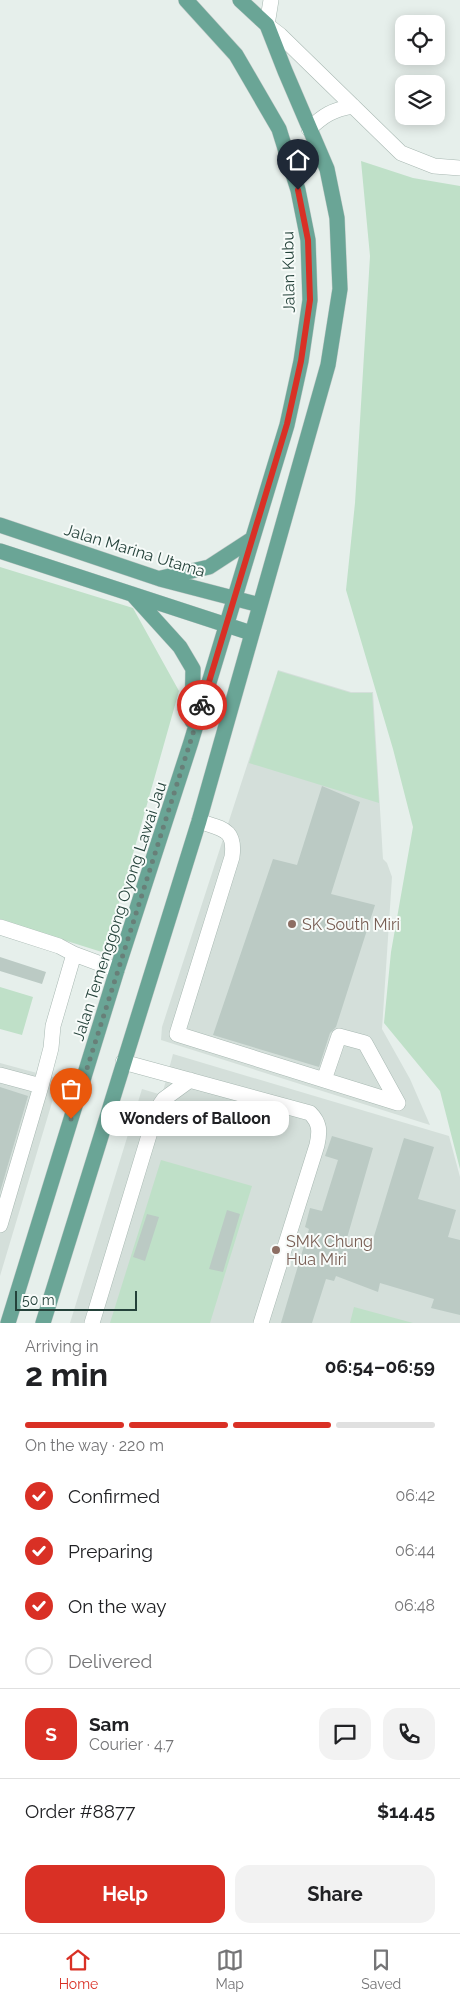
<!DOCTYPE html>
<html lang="en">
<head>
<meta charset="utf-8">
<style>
  :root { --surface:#fff; --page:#f2f2f2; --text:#202124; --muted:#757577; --line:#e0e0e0; --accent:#d93025 }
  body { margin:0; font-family:Raleway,sans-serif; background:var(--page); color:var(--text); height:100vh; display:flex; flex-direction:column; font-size:19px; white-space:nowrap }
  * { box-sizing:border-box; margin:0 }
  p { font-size:16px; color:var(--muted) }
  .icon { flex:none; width:28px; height:28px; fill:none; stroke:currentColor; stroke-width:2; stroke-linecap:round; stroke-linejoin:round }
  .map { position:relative; height:1323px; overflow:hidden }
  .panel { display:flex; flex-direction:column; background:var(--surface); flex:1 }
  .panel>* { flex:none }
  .controls { position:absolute; left:395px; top:15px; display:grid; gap:10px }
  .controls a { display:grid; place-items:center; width:50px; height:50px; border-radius:10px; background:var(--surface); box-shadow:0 2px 12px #0003; font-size:25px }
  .scale { position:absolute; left:15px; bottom:12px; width:122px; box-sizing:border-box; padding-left:5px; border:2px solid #24423a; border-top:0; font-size:14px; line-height:18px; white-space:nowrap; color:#24423a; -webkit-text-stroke:4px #f7fbf9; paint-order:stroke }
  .pin { position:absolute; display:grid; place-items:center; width:42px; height:42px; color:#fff; margin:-51px -21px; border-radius:50% 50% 50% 0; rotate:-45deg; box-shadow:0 0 5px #0007 }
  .pin .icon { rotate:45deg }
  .courier { position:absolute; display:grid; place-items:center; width:50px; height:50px; margin:-25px; border:4px solid #d93025; border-radius:50%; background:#fff; color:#222; box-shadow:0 1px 6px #0007 }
  .bubble { position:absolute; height:35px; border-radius:15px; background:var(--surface); box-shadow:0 2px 12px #0003; font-size:16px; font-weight:700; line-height:35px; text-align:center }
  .overview em { font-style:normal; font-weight:700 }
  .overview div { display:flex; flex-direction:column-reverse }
  .overview { display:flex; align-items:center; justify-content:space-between; height:85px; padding:0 25px }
  h1 { font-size:32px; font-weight:700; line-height:38px }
  .bar { display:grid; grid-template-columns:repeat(4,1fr); gap:8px 5px; align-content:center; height:60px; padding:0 25px }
  .bar i { height:6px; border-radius:4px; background:var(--line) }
  .bar .on { background:var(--accent) }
  .bar p { grid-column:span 4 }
  .line { display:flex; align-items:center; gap:12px; padding:0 25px; border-top:1px solid var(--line) }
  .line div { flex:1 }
  .round { display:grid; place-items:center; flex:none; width:52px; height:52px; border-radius:15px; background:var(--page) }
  ol { padding:0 25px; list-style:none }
  li { display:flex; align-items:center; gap:15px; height:55px }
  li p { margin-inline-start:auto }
  li .icon { padding:5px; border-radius:50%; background:var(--accent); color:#fff; stroke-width:4 }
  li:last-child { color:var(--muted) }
  li i { width:28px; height:28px; border:2px solid var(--line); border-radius:50% }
  .cta { display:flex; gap:10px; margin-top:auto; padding:10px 25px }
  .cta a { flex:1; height:58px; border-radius:15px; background:var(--accent); color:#fff; font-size:20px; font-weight:700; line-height:58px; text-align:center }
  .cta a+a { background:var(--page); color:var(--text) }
  .dock { display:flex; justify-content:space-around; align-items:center; height:70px; border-top:1px solid var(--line); background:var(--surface); font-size:14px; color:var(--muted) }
  .dock a { display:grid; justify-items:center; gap:2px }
  .dock .on { color:var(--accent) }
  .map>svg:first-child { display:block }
</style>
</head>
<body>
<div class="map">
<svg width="460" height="1323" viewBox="0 0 460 1323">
  <rect width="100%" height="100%" fill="#e6efeb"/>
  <path fill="#d4dfda" d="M278 670 351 692H373L383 859 387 863 392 877 382 1029 410 1079 430 1125 161 1040 162 1027Z
    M173 1054 449 1136 460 1177V1323H70L142 1089 162 1095Z
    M0 1063 59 1079 0 1276Z"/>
  <path fill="#bfe0c8" d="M361 161 413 178 460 186V1169L440 1091 384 1023 391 952 413 827 393 749 346 590 355 503 370 256Z
    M0 567 133 608 179 691 105 953 0 920Z
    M278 671 351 693H372L379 803 249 763Z
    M0 987 33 997 22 1035 0 1029Z
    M161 1160 252 1186 210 1323H110Z
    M354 1307 413 1323H350Z"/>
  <path fill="#bbcac4" d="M322 786 360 802 331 894 375 905 336 1027 330 1033 319 1067 213 1035 273 859 297 865Z
    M0 957 46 972 42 984 0 971Z
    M0 1087 28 1096 0 1192Z
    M332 1136 373 1148 347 1238 371 1246 404 1138 434 1147 418 1199 456 1210 448 1237 460 1240V1315L431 1308 434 1299 380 1283 378 1292 336 1276 334 1281 326 1279 312 1323H281L309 1229 305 1227 310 1208 322 1211 338 1160 325 1156Z
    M227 1210 240 1214 223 1272 209 1269Z
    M147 1214 159 1217 145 1261 133 1257Z"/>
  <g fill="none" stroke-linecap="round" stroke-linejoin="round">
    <g stroke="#a8b8b2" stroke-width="16">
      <path id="minor" d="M271 0 267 25 280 35 401 153 434 166 460 168
        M309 129C324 115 332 110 353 106
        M199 821C221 829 236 828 232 857L177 1034 398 1103
        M0 927 59 946 74 954 117 970
        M123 1062 310 1113C320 1123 320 1131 317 1145L261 1323
        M0 1075 41 1086
        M324 1080 339 1036 365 1043 398 1103
        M0 1225 41 1086 51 1048 53 1026 74 954
        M92 1323 157 1109 164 1099 190 1080"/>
    </g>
    <g stroke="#c2cac8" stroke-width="16">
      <path id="major" d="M0 525 160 579 260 605
        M0 551 251 633
        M161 578 209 567 252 539
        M132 594 180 647 193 669 192 721
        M8 1323 117 970 191 742 287 425 301 361 310 300 308 240 298 190 279 129 236 55 186 0
        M43 1323 199 821 328 365 340 289 337 218 327 169 285 71 267 25 240 0"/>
    </g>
    <use href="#minor" stroke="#fff" stroke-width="15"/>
    <use href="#major" stroke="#6aa596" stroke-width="15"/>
  </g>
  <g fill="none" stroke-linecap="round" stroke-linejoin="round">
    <path stroke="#687f78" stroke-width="5" stroke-dasharray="0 9" d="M71 1119 202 705"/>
    <path stroke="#d93025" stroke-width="6" d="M202 705 287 424 301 361 310 300 308 240 298 190"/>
  </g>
  <g fill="#8d6e63" stroke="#f7fbf9" stroke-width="2">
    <circle cx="292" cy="924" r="5"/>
    <circle cx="276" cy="1250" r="5"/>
  </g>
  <g text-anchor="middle" stroke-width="4" stroke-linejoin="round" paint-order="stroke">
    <g font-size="16" fill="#24423a" stroke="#f7fbf9">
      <text transform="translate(288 272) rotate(-91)" y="6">Jalan Kubu</text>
      <text transform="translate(135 550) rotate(17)" y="6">Jalan Marina Utama</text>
      <text transform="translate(119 911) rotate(-72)" y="6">Jalan Temenggong Oyong Lawai Jau</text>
    </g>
    <g font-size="16" fill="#785e54" stroke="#f7fbf9" text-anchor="start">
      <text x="302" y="930">SK South Miri</text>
      <text x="286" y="1247">SMK Chung<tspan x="286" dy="18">Hua Miri</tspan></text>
    </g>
  </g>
</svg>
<div class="controls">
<a><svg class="icon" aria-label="locate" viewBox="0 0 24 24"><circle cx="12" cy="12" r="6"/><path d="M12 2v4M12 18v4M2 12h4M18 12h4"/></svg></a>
<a><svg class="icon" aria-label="layers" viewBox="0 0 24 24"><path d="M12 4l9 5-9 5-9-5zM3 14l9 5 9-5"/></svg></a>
</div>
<div class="scale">50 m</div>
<div class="pin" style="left:71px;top:1119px;background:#ea580c"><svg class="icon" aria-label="bag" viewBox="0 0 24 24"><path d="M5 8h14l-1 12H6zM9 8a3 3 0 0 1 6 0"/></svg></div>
<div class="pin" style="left:298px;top:190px;background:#1f2937"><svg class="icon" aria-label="home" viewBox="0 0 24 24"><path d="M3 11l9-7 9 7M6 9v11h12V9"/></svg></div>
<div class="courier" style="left:202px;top:705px"><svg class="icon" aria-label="bike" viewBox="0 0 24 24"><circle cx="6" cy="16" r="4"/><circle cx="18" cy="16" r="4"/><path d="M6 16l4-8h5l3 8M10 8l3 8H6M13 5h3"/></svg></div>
<div class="bubble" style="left:101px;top:1101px;width:188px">Wonders of Balloon</div>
</div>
<section class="panel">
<div class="overview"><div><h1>2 min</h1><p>Arriving in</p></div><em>06:54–06:59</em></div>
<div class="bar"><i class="on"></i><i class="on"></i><i class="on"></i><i></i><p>On the way · 220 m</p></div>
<ol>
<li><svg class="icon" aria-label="check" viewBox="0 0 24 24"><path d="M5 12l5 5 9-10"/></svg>Confirmed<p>06:42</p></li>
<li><svg class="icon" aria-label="check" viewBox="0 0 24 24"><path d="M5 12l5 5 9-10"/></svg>Preparing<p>06:44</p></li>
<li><svg class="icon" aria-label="check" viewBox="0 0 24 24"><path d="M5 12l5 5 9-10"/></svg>On the way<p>06:48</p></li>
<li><i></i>Delivered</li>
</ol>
<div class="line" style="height:90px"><b class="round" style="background:var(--accent);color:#fff">S</b><div><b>Sam</b><p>Courier · 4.7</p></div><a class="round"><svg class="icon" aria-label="chat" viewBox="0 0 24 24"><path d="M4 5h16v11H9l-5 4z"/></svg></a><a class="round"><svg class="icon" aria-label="phone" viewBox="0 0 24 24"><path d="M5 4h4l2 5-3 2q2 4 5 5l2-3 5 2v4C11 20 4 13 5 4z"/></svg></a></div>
<div class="line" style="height:65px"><div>Order #8877</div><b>$14.45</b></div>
<div class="cta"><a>Help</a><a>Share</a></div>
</section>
<nav class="dock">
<a class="on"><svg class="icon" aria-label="home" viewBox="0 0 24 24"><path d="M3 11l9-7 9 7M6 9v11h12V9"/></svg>Home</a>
<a><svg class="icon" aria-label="map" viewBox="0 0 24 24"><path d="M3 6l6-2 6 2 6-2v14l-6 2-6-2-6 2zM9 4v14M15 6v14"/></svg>Map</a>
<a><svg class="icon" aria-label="saved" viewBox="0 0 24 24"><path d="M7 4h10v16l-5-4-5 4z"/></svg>Saved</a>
</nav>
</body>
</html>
